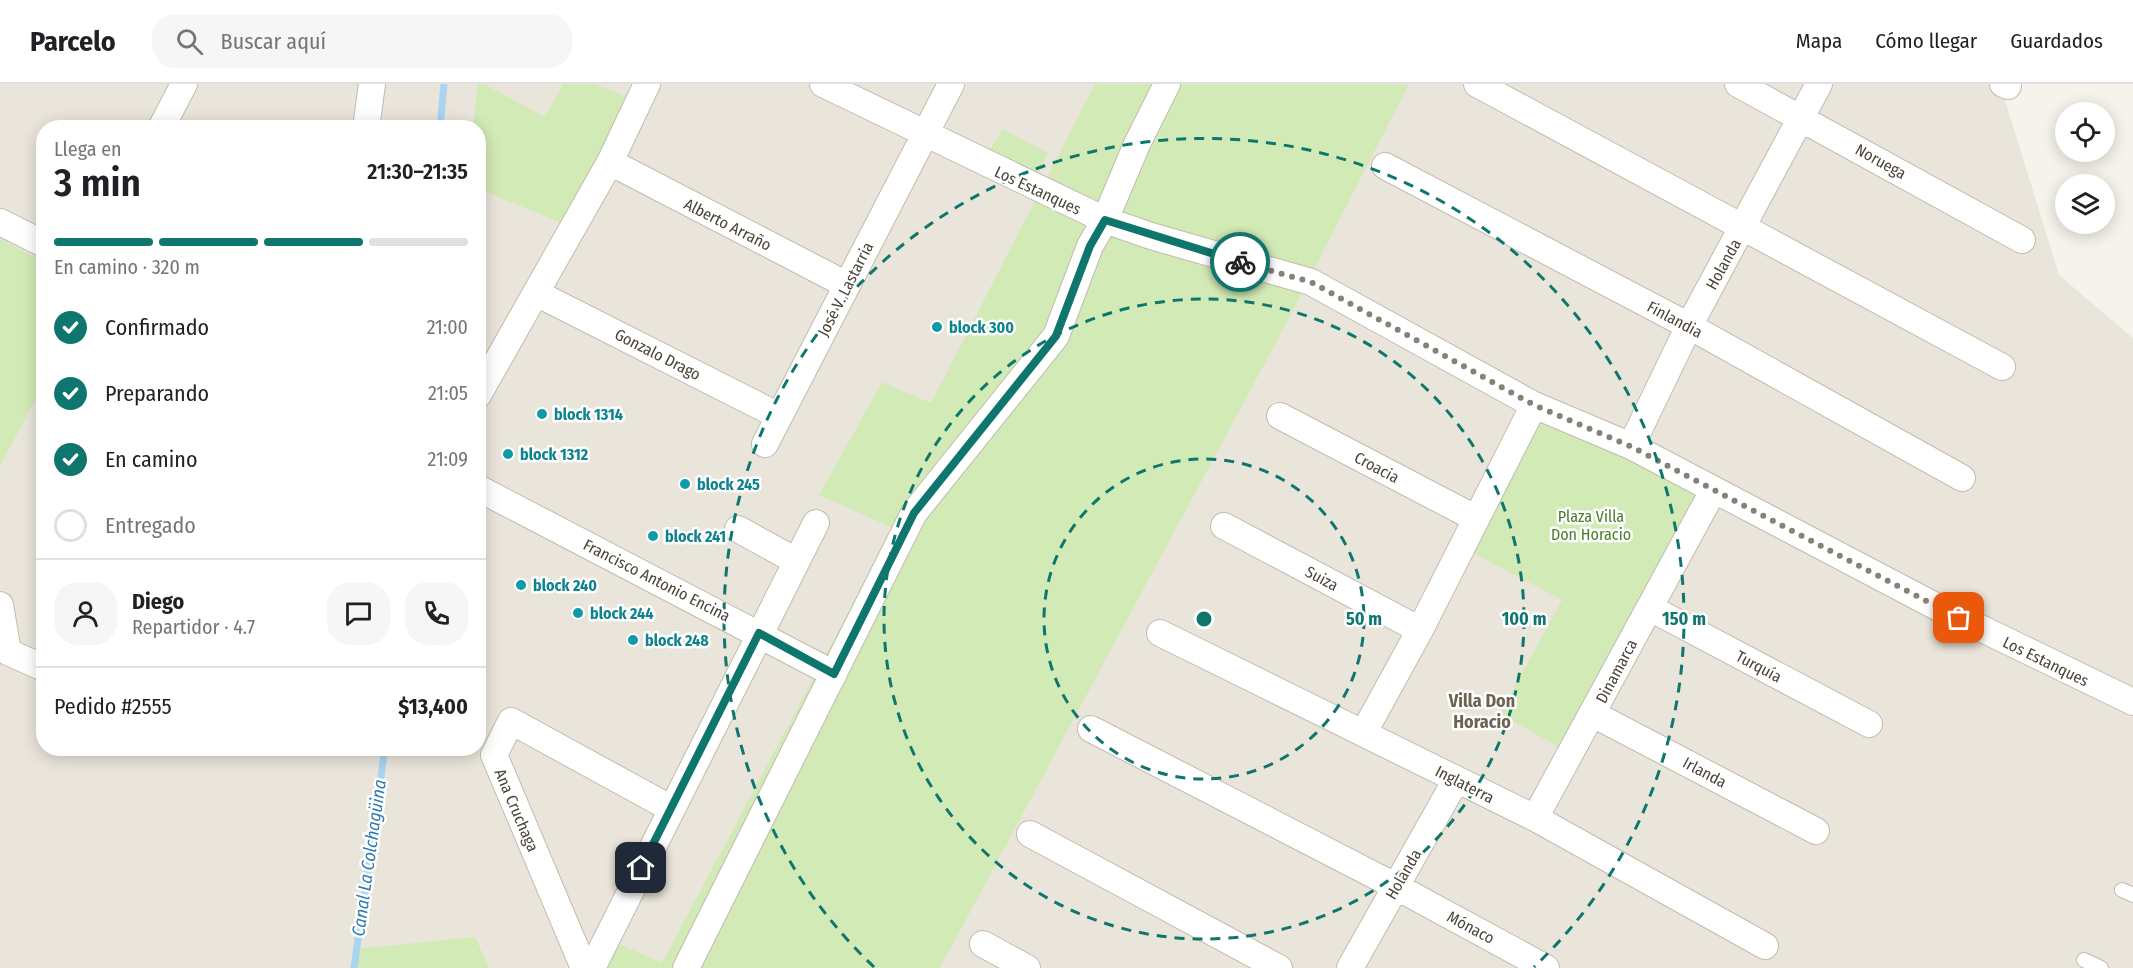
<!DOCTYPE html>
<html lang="es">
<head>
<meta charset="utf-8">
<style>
  :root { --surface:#fff; --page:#f6f6f6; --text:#202124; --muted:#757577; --line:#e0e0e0; --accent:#0f766e }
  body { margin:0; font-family:"Fira Sans Condensed",sans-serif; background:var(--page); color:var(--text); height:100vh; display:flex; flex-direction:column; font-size:22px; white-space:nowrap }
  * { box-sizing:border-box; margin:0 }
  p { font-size:20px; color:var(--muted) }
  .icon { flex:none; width:33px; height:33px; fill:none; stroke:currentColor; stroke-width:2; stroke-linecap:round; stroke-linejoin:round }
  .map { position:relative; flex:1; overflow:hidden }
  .details { position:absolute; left:36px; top:36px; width:450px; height:636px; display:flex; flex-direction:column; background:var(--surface); border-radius:24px; box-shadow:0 3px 15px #0003 }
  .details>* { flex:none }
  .buttons { position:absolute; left:2055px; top:18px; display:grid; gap:12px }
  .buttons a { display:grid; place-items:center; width:60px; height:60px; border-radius:50%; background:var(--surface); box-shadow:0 3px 15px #0003; font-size:30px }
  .pin { position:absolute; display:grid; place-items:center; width:51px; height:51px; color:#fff; margin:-26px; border-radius:12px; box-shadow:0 3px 9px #0006 }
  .courier { position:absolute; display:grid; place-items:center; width:60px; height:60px; margin:-30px; border:4px solid #0f766e; border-radius:50%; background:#fff; color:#222; box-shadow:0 2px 8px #0007 }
  .summary em { font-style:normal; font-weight:600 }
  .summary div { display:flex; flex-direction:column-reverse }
  .summary { display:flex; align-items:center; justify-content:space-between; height:102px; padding:0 18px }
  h1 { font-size:39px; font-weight:600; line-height:45px }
  .bar { display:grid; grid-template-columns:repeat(4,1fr); gap:9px 6px; align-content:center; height:72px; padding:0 18px }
  .bar i { height:8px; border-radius:4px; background:var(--line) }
  .bar .selected { background:var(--accent) }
  .bar p { grid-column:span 4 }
  .line { display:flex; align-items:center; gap:15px; padding:0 18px; border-top:2px solid var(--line) }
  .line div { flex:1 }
  .round { display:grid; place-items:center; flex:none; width:63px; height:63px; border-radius:24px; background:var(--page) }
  ol { padding:0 18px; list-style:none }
  li { display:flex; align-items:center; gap:18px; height:66px }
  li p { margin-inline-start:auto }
  li .icon { padding:6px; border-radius:50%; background:var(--accent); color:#fff; stroke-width:4 }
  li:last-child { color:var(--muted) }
  li i { width:33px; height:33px; border:3px solid var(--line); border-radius:50% }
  header { display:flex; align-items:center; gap:36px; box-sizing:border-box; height:84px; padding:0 30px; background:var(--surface); border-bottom:2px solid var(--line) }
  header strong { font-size:28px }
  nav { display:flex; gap:33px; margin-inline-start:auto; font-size:21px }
  .search { width:420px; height:54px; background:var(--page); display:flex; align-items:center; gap:15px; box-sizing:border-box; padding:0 21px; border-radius:24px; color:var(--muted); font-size:22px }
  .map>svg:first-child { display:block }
</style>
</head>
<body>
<header>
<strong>Parcelo</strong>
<div class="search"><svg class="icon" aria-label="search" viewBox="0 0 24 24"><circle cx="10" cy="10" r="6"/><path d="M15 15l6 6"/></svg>Buscar aquí</div>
<nav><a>Mapa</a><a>Cómo llegar</a><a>Guardados</a></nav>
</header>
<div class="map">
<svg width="2133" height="884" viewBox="0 0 2133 884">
  <rect width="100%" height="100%" fill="#f6f3ec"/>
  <path fill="#eae5da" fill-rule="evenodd" d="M0 0H2000L2059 191 2133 254V884H0ZM44 44H478V664H44Z"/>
  <path fill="#d2eab5" d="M478 0H484L545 33 563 0H594L629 13 564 140 479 105 478 44H473Z
    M1095 0H1409L1289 234 940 884H607L619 860 662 879 893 444 819 411 882 298 931 319Z
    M1003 45 1048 69 1035 97 985 73Z
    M0 155 44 178 43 301 0 382Z
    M1535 326 1705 409 1564 666 1500 630 1562 516 1466 465Z
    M475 853 489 884H354L356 865Z"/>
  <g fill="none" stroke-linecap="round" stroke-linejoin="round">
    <path stroke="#a9d4f2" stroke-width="7" d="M440 44 444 0
      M354 884 385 664"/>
    <g stroke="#c2bbae" stroke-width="16">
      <path id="lane" d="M2122 806 2133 811
        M2084 876 2101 884"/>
    </g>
    <g stroke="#c2bbae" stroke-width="28">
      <path id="street" d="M823 0 1105 136 1151 152 1311 198 1534 321 1631 362 1939 524 2133 618
        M1477 0 2002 283
        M1738 0 2022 156
        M2003 0 2008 2
        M161 44 184 0
        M366 44 372 0
        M610 78 847 201
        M1385 82 1689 242 1962 394
        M0 138 44 160
        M536 209 779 332
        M478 311 610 78 647 0
        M1280 332 1475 434
        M765 360 951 0
        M1631 362 1689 242 1819 0
        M478 404 834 590
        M1224 442 1420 546
        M738 445 796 477
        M0 521 8 568 44 584
        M1650 524 1869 640
        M1160 549 1535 734 1765 862
        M1593 630 1816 747
        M1091 645 1395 802 1546 884
        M1364 648 1420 546 1534 321
        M1535 734 1713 407
        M1030 750 1279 884
        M983 860 1027 884
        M584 884 494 671 511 637 670 724
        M592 884 816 439
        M686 884 914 429 1056 252 1090 162 1105 136 1137 60 1167 0
        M1350 884 1456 696"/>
    </g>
    <use href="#lane" stroke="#fff" stroke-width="14"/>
    <use href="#street" stroke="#fff" stroke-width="26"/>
  </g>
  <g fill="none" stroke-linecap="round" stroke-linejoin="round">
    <path stroke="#878178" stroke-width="6" stroke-dasharray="0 10.8" d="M1240 178 1311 198 1534 321 1630 362 1959 534"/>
    <path stroke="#0f766e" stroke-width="8" d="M641 784 759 549 834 590 914 429 1056 252 1090 162 1105 136 1240 178"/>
  </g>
  <g fill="none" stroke="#0f766e" stroke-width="3" stroke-dasharray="10 8">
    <circle cx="1204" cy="535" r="160"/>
    <circle cx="1204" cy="535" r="320"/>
    <path d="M874 883A480 480 0 1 1 1534 883"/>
  </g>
  <g fill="#0f9aa8" stroke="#fff" stroke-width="2">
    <circle cx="937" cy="243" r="6"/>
    <circle cx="542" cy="330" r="6"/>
    <circle cx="508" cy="370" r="6"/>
    <circle cx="685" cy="400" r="6"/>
    <circle cx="653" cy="452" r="6"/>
    <circle cx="521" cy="501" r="6"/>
    <circle cx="578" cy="529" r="6"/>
    <circle cx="633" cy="556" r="6"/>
  </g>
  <g text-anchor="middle" stroke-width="5" stroke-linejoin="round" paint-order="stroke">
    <g font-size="16" fill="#4b4439" stroke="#fff">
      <text transform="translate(1881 77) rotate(29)" y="6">Noruega</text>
      <text transform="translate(1038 106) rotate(25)" y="6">Los Estanques</text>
      <text transform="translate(728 140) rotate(27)" y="6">Alberto Arraño</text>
      <text transform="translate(1723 180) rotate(-61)" y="6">Holanda</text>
      <text transform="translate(845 205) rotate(-63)" y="6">José V. Lastarria</text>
      <text transform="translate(1675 235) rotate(28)" y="6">Finlandia</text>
      <text transform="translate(658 270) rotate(27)" y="6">Gonzalo Drago</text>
      <text transform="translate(1377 383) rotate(28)" y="6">Croacia</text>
      <text transform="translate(1322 494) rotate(28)" y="6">Suiza</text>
      <text transform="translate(657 496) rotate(27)" y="6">Francisco Antonio Encina</text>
      <text transform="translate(2046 577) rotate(26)" y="6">Los Estanques</text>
      <text transform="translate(1759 582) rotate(28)" y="6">Turquía</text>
      <text transform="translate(1616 587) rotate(-62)" y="6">Dinamarca</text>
      <text transform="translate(1705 688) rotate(28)" y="6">Irlanda</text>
      <text transform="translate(1465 700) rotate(27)" y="6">Inglaterra</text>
      <text transform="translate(517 726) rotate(67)" y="6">Ana Cruchaga</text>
      <text transform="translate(1403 790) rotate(-60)" y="6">Holanda</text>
      <text transform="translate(1471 843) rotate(28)" y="6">Mónaco</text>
    </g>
    <g font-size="16" font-weight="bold" fill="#0d838f" stroke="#fff" text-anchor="start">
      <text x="949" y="249">block 300</text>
      <text x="554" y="336">block 1314</text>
      <text x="520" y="376">block 1312</text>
      <text x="697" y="406">block 245</text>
      <text x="665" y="458">block 241</text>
      <text x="533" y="507">block 240</text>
      <text x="590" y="535">block 244</text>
      <text x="645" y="562">block 248</text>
    </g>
    <g font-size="16" fill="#4a7f2a" stroke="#fff">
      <text x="1591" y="438">Plaza Villa<tspan x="1591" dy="18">Don Horacio</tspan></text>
    </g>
    <g font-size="18" font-weight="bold" fill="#6e6250" stroke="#fff">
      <text x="1482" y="623">Villa Don<tspan x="1482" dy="21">Horacio</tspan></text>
    </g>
    <g font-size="18" font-style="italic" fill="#2e7ab2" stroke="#fff">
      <text transform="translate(369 774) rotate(-82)" y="6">Canal La Colchagüina</text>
    </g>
  </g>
  <circle cx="1204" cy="535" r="9" fill="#0f766e" stroke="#fff" stroke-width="3"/>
  <g font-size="18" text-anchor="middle" font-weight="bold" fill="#0f766e" stroke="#fff" stroke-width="5" stroke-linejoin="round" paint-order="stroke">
    <text x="1364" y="541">50 m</text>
    <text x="1524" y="541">100 m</text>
    <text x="1684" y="541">150 m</text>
  </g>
</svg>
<div class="buttons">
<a><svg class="icon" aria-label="locate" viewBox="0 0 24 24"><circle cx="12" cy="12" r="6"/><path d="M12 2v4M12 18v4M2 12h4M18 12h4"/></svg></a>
<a><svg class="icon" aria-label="layers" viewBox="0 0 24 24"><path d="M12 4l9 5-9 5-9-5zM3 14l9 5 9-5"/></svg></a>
</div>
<div class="pin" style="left:1959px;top:534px;background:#ea580c"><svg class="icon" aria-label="bag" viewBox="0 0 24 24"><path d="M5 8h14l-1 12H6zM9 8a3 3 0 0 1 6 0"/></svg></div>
<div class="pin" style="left:641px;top:784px;background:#1f2937"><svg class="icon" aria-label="home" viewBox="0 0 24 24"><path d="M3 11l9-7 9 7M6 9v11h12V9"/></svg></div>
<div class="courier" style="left:1240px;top:178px"><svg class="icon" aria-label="bike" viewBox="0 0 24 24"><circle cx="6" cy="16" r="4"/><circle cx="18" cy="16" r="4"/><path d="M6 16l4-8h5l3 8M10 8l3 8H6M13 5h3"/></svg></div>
<section class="details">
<div class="summary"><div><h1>3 min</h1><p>Llega en</p></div><em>21:30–21:35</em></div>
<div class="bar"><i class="selected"></i><i class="selected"></i><i class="selected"></i><i></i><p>En camino · 320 m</p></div>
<ol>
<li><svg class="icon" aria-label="check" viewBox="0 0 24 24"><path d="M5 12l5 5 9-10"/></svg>Confirmado<p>21:00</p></li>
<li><svg class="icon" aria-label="check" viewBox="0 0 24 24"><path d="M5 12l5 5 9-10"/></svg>Preparando<p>21:05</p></li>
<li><svg class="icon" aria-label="check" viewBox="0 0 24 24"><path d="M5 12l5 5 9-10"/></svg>En camino<p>21:09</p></li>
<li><i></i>Entregado</li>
</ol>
<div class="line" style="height:108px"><a class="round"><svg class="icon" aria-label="person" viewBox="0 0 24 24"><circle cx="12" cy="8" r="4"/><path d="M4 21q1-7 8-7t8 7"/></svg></a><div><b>Diego</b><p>Repartidor · 4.7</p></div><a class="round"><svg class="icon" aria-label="chat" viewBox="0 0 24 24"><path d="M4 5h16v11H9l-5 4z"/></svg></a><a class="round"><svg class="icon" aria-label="phone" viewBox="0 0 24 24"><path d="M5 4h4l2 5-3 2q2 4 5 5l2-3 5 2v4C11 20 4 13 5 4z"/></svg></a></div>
<div class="line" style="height:78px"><div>Pedido #2555</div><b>$13,400</b></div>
</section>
</div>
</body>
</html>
